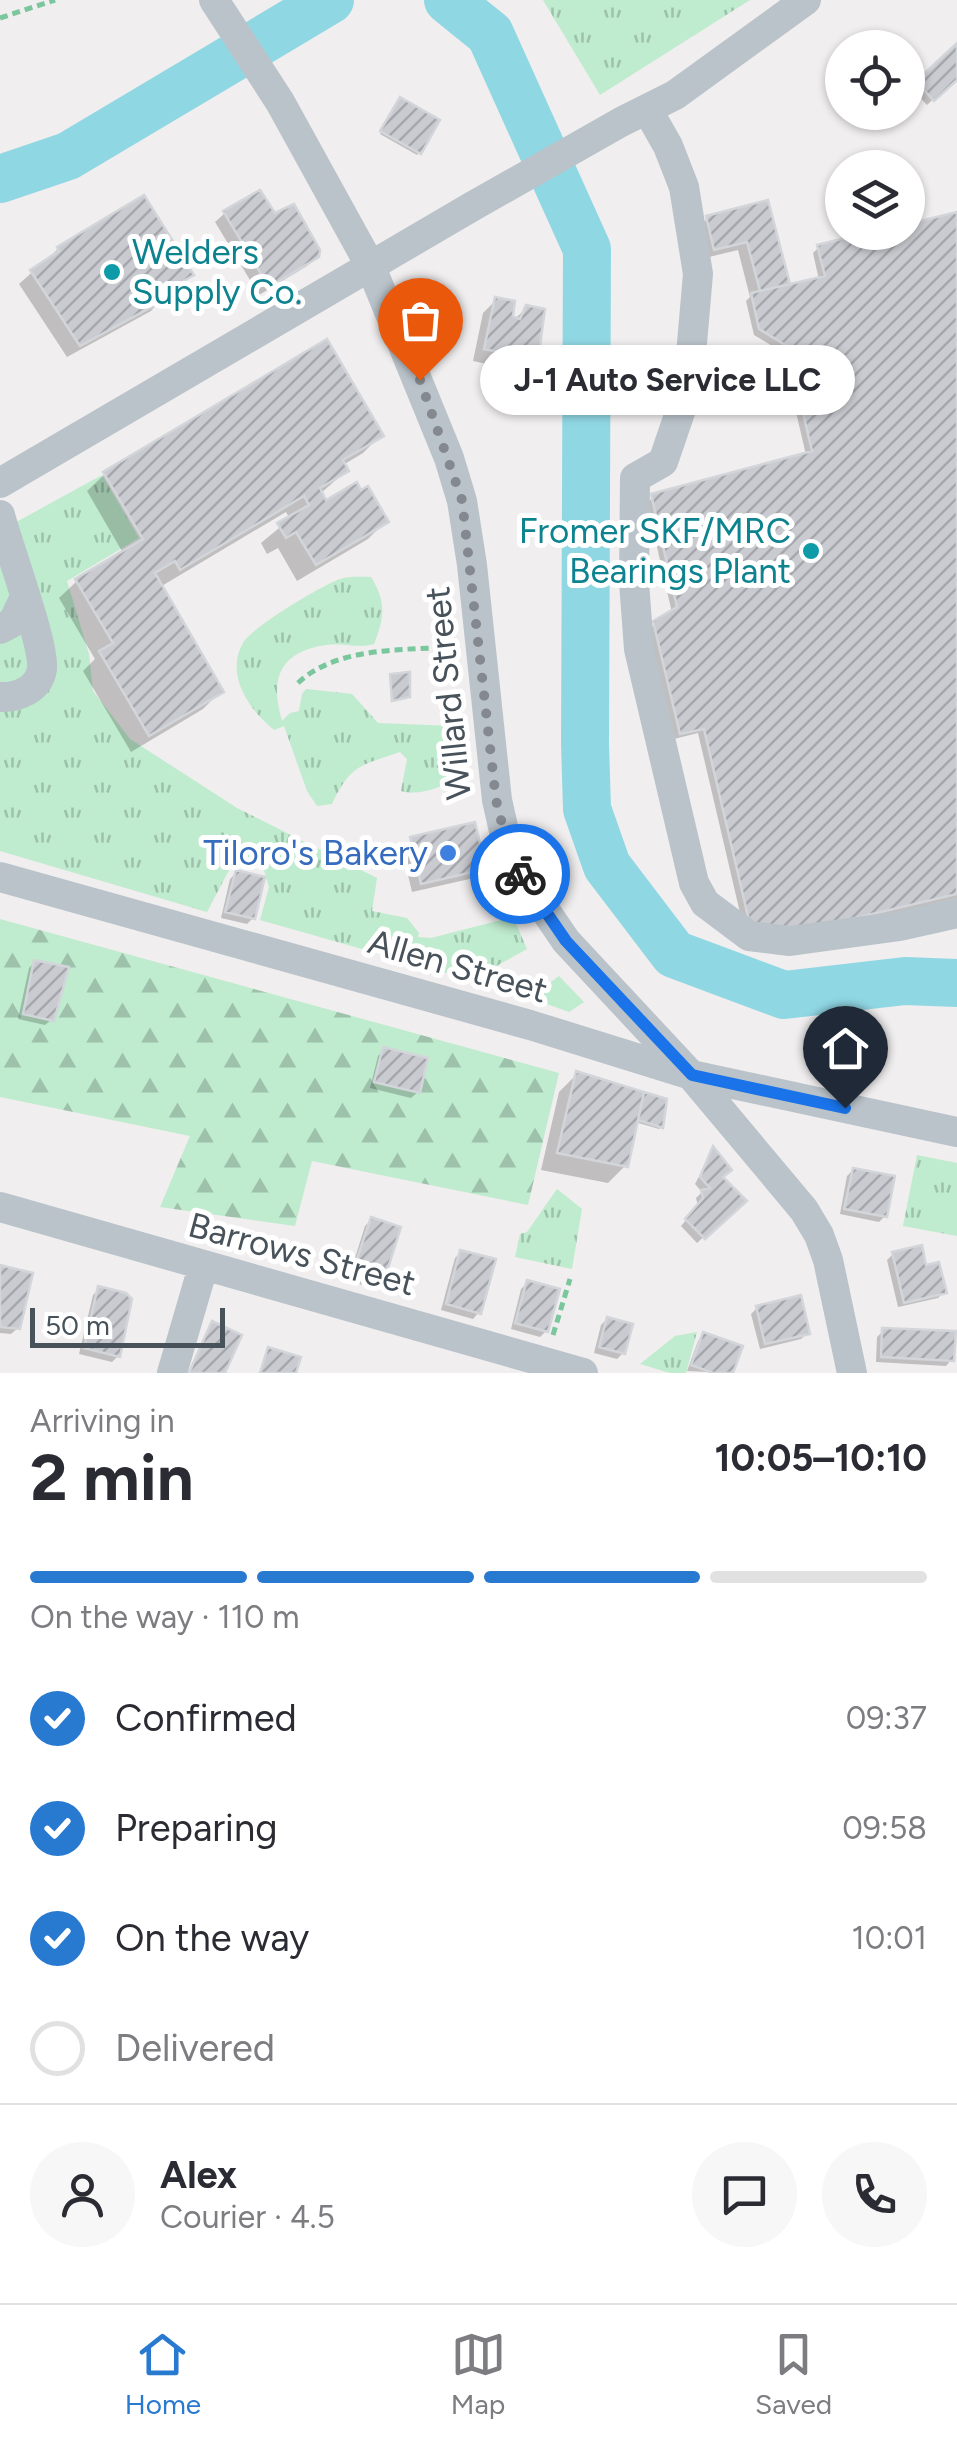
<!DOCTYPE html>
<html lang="en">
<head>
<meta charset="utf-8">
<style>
  :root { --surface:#fff; --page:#f7f7f7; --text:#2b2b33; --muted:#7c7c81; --line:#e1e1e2; --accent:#2879d0 }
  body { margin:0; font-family:Figtree,sans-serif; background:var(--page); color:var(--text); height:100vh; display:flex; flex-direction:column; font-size:38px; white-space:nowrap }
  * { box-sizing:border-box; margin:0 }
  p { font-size:32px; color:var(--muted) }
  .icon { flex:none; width:55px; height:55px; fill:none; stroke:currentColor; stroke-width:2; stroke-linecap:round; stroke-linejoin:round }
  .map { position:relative; height:1373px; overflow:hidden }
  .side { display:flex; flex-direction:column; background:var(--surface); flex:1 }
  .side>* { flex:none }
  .controls { position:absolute; left:825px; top:30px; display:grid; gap:20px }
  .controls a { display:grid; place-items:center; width:100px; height:100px; border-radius:50%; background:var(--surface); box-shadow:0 2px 8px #0004; font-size:50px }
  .scale { position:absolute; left:30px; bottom:25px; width:195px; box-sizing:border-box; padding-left:10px; border:5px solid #48525a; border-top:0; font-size:28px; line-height:35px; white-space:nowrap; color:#48525a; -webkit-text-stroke:8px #fff; paint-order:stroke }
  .pin { position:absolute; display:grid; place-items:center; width:85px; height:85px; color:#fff; margin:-102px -42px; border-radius:50% 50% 50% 0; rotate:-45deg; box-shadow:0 0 10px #0007 }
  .pin .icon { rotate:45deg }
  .courier { position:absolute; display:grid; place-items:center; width:100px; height:100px; margin:-50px; border:8px solid #1a73e8; border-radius:50%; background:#fff; color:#222; box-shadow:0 2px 12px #0007 }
  .bubble { position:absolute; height:70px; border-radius:35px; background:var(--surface); box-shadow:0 2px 8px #0004; font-size:32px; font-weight:700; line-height:70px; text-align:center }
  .summary em { font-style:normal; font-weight:700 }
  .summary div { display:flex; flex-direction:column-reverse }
  .summary { display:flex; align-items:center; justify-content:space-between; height:170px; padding:0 30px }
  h1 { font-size:65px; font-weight:700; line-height:75px }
  .bar { display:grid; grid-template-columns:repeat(4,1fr); gap:15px 10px; align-content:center; height:120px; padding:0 30px }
  .bar i { height:12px; border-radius:8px; background:var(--line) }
  .bar .selected { background:var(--accent) }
  .bar p { grid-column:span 4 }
  .line { display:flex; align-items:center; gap:25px; padding:0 30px; border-top:2px solid var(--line) }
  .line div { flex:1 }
  .round { display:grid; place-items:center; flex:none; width:105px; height:105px; border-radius:52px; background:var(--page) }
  ol { padding:0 30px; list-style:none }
  li { display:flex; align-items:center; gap:30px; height:110px }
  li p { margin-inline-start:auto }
  li .icon { padding:10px; border-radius:50%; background:var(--accent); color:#fff; stroke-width:4 }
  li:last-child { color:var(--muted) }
  li i { width:55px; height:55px; border:5px solid var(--line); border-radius:50% }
  .tabs { display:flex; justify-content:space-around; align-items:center; height:140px; border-top:2px solid var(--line); background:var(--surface); font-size:28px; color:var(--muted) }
  .tabs a { display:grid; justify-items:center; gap:5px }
  .tabs .selected { color:var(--accent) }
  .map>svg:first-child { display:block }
</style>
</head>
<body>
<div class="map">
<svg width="957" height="1373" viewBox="0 0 957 1373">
  <defs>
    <pattern id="grass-tufts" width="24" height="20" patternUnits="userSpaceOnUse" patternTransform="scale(2.5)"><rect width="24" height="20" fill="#bfebce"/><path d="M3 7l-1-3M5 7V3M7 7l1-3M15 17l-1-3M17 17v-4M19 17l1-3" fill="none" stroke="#9dc1aa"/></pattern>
    <pattern id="forest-firs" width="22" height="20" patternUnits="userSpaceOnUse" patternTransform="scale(2.5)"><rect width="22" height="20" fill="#bfebce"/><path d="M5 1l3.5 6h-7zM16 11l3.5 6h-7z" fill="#9dc1aa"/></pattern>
    <pattern id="building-hatch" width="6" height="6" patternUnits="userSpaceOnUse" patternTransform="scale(2.5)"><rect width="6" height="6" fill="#c9cbd0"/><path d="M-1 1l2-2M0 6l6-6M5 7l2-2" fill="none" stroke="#a5a7ac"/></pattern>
  </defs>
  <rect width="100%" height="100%" fill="#f0eeee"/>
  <path fill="url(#grass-tufts)" d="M543 0H750L600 95Z
    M102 475 139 538 67 581 89 654 93 691 130 739 237 808 377 878 372 911 407 918 419 933 418 937 431 938 513 917 527 949 471 980 260 920 269 887 263 867 237 855 207 912 0 851V531Z
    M371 577C386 601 385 617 374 644 355 649 343 642 326 645 278 652 270 680 282 721L290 713 299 711 302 694 306 689 352 694 378 723 453 726 457 776C445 788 417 796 401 791L407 759 400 752C360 766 351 764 332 804L317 806 307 791 284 726 274 730C251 712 224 675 243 643 252 627 321 586 340 579 349 576 361 577 371 577Z
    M559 976 584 1002 569 1012 547 1004 535 994Z
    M917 1155 957 1163V1236L903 1226Z
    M557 1189 582 1209 572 1269 515 1257 520 1234 527 1232Z
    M697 1332 686 1373H670L640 1364 675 1336Z"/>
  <path fill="url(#forest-firs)" d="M0 919 559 1073 528 1205 312 1161 295 1226 160 1207 190 1136 0 1097Z"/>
  <path fill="#0003" d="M957 47V77L927 105 912 89Z
    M398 102 437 121 417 155 380 134Z
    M766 203 788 283 782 288 819 280 813 253 819 247 908 232V226L957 214V898L748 947 698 733 674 739 648 629 672 613 647 503 653 497 806 455 782 352 754 335 746 301 750 297 738 250 705 258 698 228 707 219Z
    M225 213 275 216 317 255 307 266 259 295 215 222Z
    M58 249 191 275 162 297 151 311 67 357 19 284Z
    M496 300 515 319 527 307 536 359 524 372 473 361 483 313Z
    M381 435 363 453 343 465 346 471 320 494 325 504 386 521 368 539 297 581 278 548 267 554 261 543 290 519 286 512 160 587 221 691 203 709 131 752 83 671 95 659 59 598 77 581 123 553 87 491 105 474Z
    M412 840 483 868 474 878 412 892 402 849Z
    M236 873 253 918 247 924 221 918 230 879Z
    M35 962 52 1019 45 1025 18 1019 29 968Z
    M384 1050 418 1092 411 1098 370 1088 378 1056Z
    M577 1074 661 1127 659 1129 635 1122 626 1165 608 1183 541 1170 559 1092Z
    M713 1150 720 1178 743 1201 697 1243 681 1226 698 1206 696 1198 702 1192 695 1184Z
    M853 1170 885 1216 879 1222 840 1214 847 1176Z
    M371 1220 380 1283 374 1289 348 1280 365 1226Z
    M461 1252 479 1312 473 1319 441 1310 455 1258Z
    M893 1254 944 1292 938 1298 898 1307 887 1260Z
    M0 1267 18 1328 11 1334 0 1333Z
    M527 1283 546 1331 540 1337 511 1329 521 1289Z
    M99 1289 118 1356 112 1362 79 1354 93 1295Z
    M757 1308 807 1333 801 1339 760 1349 751 1314Z
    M607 1319 623 1353 617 1359 594 1353 601 1325Z
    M213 1324 222 1373H188L207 1330Z
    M883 1331 952 1359 946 1366 876 1362 877 1337Z
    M704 1335 730 1373 687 1371 698 1341Z"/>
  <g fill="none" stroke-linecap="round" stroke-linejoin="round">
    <path stroke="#90d7e4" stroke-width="48" d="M448 0 490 34 587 249 585 744 587 809 607 866 674 954 784 995 905 981 957 983
      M0 179 68 156 330 0"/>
  </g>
  <path fill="url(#building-hatch)" stroke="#d2d5d9" stroke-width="2.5" d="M957 43V80L934 101 916 81Z
    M400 97 440 120 421 154 380 131Z
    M260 190 275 213 294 204 320 250 319 257 269 287 223 211Z
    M144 195 194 275 163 293 166 299 80 346 30 270 59 251 57 247Z
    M768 200 790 284 760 291 747 242 714 250 706 216Z
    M957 212V894L754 942 704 729 680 734 653 621 677 607 651 494 812 451 787 346 759 329 751 293 825 276 817 245 870 232H908V224Z
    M495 297 515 301 513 316 520 319 526 305 545 309 538 360 484 349Z
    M327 339 384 436 343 460 349 471 320 488 326 500 357 482 361 490 368 486 389 522 316 565 296 532 286 538 277 523 309 505 304 496 180 570 175 561 155 573 224 692 149 736 99 651 113 643 75 579 143 539 103 472Z
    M410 672V697L392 701 390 674Z
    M475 822 486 869 421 884 410 837Z
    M236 870 265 877 255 919 225 912Z
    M34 960 69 967 54 1021 23 1014Z
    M383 1047 428 1058 420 1093 374 1082Z
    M576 1071 644 1092 628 1167 557 1153Z
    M644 1092 667 1099 663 1128 638 1120Z
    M713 1146 732 1170 723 1177 747 1201 705 1239 685 1219 703 1198 701 1190 710 1188 700 1177Z
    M853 1168 895 1176 887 1217 844 1209Z
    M371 1217 401 1227 383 1284 352 1274Z
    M922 1245 926 1265 939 1262 947 1293 904 1303 892 1252Z
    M460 1250 496 1259 481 1314 446 1304Z
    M0 1265 33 1273 20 1329 0 1327Z
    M527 1280 560 1289 548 1332 515 1323Z
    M98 1286 126 1293 132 1299 120 1357 84 1348Z
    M801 1295 810 1334 765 1344 756 1306Z
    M607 1317 633 1324 625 1354 599 1347Z
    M212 1321 242 1335 225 1373H189Z
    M882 1328 956 1331 954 1361 881 1357Z
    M703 1332 743 1346 733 1373H713L691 1365Z
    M268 1347 301 1357 296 1373H260Z"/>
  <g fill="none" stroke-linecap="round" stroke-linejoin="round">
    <path stroke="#7ac69d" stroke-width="5" stroke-dasharray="8 5" stroke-linecap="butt" d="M0 18 55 0
      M298 683C337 646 407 650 457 647
      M553 1335 570 1279"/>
    <path stroke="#bac3ca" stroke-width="30" d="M214 0 280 102 371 267 449 458 462 501 472 565 497 800 506 840 521 875 566 941 691 1075 804 1210 819 1235 828 1260 852 1373
      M647 109 668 146 684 187 698 274 688 389 663 462 635 478 634 582 639 649 694 883 705 903 749 936 790 941 900 926 957 913
      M0 483 473 206 621 122 675 95 806 0
      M0 515C8 546 45 645 42 669 39 689 18 698 0 697
      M0 629 13 622 24 599
      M0 877 530 1025 691 1075 957 1132
      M0 1207 583 1373
      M172 1373 203 1267"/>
  </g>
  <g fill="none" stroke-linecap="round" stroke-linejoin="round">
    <path stroke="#83898e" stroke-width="10" stroke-dasharray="0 18" d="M420 380 462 500 496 800 506 840 520 874"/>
    <path stroke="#1a73e8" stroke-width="12" d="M520 874 566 941 692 1075 845 1108"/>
  </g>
  <g fill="#0f9aa8" stroke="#fff" stroke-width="4">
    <circle cx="112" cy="272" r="10"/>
    <circle cx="811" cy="551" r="10"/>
  </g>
  <circle fill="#3f7fe0" stroke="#fff" stroke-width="4" cx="448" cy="853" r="10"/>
  <g text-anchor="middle" stroke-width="10" stroke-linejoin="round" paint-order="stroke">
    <g font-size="35" fill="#0d838f" stroke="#fff" text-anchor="start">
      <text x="132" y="264">Welders<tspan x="132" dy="40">Supply Co.</tspan></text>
      <text x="791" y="543" text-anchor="end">Fromer SKF/MRC<tspan x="791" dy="40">Bearings Plant</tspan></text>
    </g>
    <g font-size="35" fill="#48525a" stroke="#fff">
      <text transform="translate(448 693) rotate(-96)" y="12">Willard Street</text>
      <text transform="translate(458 966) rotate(16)" y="12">Allen Street</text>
      <text transform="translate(302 1254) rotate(15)" y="12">Barrows Street</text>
    </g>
    <g font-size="35" fill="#366cbe" stroke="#fff" text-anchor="end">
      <text x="428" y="865">Tiloro's Bakery</text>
    </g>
  </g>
</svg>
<div class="controls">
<a><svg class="icon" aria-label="locate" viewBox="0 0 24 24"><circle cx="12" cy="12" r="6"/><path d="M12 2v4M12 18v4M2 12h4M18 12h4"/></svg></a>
<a><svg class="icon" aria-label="layers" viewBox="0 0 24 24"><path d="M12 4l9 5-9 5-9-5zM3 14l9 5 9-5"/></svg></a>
</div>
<div class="scale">50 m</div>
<div class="pin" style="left:420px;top:380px;background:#ea580c"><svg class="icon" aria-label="bag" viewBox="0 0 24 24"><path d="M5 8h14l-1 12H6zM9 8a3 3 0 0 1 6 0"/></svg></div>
<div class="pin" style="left:845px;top:1108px;background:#1f2937"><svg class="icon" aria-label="home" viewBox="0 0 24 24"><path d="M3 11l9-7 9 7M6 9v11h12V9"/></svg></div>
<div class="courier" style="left:520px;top:874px"><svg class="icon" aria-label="bike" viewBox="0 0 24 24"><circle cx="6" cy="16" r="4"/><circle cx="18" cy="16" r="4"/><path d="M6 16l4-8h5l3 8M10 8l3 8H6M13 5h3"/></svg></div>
<div class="bubble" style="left:480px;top:345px;width:375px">J-1 Auto Service LLC</div>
</div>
<section class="side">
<div class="summary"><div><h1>2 min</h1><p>Arriving in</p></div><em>10:05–10:10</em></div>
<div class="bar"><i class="selected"></i><i class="selected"></i><i class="selected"></i><i></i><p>On the way · 110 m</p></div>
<ol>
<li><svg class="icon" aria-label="check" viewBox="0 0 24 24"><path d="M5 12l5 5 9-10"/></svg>Confirmed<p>09:37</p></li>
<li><svg class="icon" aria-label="check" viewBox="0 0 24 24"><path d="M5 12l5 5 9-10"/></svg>Preparing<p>09:58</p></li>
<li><svg class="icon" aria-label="check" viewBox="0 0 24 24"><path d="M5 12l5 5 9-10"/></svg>On the way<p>10:01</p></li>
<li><i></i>Delivered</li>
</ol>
<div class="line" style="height:180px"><a class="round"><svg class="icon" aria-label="person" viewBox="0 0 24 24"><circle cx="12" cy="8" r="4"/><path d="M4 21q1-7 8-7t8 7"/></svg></a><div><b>Alex</b><p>Courier · 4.5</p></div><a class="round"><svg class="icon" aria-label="chat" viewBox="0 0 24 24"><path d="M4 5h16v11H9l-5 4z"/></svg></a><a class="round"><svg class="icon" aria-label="phone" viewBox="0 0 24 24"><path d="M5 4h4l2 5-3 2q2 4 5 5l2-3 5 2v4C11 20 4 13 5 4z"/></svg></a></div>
</section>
<nav class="tabs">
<a class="selected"><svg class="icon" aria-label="home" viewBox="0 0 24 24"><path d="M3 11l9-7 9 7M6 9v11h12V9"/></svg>Home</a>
<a><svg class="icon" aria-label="map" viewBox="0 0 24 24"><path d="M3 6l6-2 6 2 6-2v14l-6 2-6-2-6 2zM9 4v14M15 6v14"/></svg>Map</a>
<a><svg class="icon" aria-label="saved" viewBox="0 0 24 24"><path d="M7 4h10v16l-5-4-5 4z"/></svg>Saved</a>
</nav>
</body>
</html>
